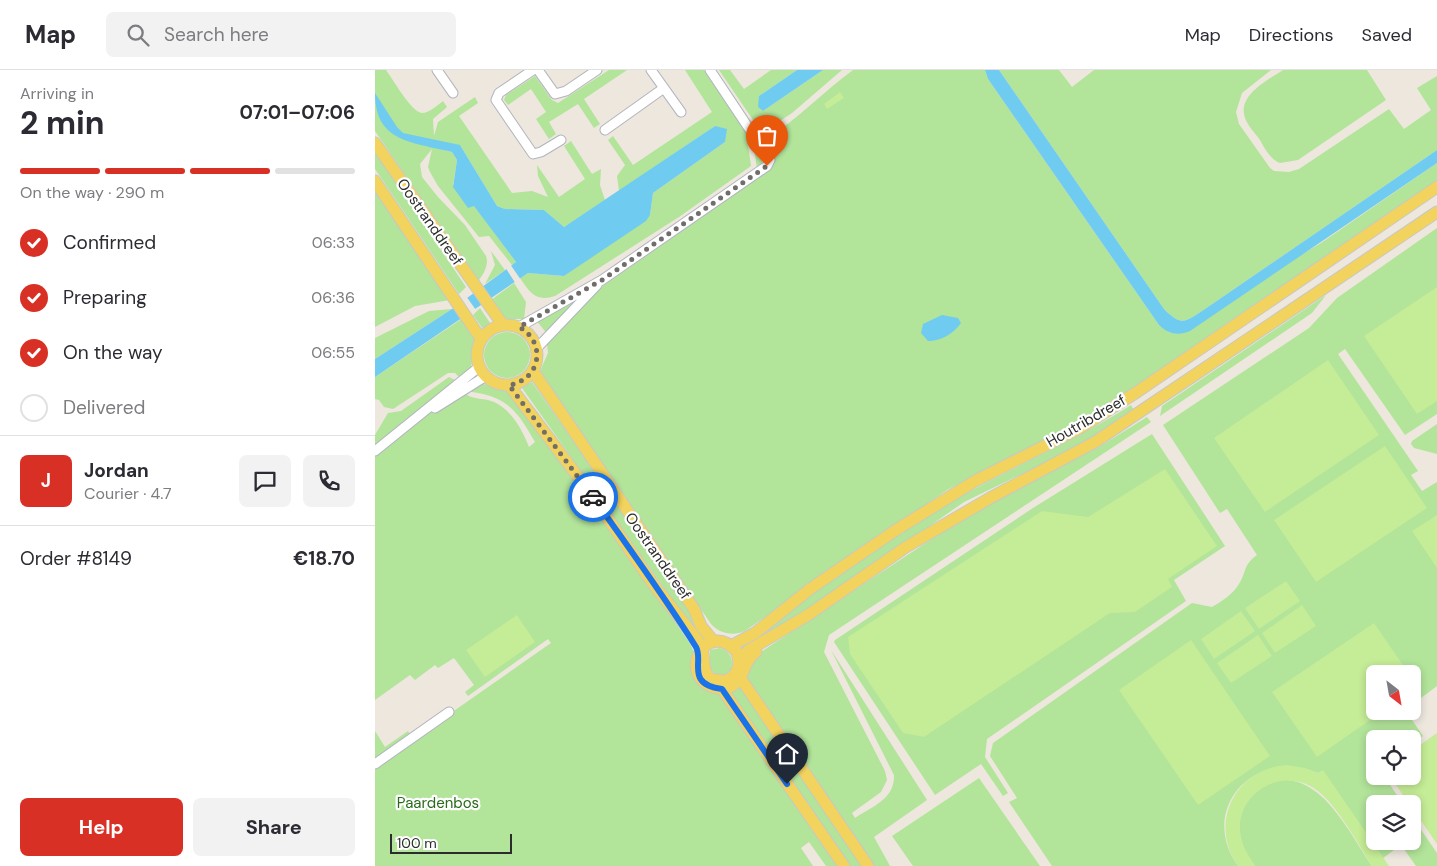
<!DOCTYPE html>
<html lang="en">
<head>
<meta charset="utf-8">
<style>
  :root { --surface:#fff; --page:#f2f2f3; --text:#2b2b33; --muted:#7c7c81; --line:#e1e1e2; --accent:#d93025 }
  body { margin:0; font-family:"DM Sans",sans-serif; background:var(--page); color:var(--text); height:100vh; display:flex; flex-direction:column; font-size:19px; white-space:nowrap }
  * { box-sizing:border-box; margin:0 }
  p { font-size:16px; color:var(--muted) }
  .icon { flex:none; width:28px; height:28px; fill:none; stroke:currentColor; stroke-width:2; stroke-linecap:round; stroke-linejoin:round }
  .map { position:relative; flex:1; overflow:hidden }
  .side { display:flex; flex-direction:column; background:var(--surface); width:375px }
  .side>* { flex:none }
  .needle { width:32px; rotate:149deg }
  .fabs { position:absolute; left:991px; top:595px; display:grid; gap:10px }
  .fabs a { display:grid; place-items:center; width:55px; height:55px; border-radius:8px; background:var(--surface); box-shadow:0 2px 8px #0003; font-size:25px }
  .scale { position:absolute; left:15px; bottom:12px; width:122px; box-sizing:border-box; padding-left:5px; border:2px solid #2c2c2c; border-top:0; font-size:14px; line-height:18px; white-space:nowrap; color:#2c2c2c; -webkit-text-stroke:4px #fff; paint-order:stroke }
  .pin { position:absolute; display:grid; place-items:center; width:42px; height:42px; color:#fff; margin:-51px -21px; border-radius:50% 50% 50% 0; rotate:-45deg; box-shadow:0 0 5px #0007 }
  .pin .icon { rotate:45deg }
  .courier { position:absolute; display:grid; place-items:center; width:50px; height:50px; margin:-25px; border:4px solid #1a73e8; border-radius:50%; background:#fff; color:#222; box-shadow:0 1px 6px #0007 }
  .head em { font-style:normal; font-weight:700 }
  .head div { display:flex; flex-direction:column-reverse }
  .head { display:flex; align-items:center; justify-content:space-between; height:85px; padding:0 20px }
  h1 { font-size:32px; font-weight:700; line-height:38px }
  .bar { display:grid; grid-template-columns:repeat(4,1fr); gap:8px 5px; align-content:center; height:60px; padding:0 20px }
  .bar i { height:6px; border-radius:4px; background:var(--line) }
  .bar .on { background:var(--accent) }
  .bar p { grid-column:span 4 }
  .line { display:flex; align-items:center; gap:12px; padding:0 20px; border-top:1px solid var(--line) }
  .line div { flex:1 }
  .round { display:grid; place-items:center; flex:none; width:52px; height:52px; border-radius:8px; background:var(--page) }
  ol { padding:0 20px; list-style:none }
  li { display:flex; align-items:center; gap:15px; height:55px }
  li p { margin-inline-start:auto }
  li .icon { padding:5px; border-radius:50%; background:var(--accent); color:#fff; stroke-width:4 }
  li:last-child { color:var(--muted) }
  li i { width:28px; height:28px; border:2px solid var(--line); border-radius:50% }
  .button { display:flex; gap:10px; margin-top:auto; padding:10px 20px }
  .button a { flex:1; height:58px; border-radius:8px; background:var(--accent); color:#fff; font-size:20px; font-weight:700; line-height:58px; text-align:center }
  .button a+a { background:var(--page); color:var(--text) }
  header { display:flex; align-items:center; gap:30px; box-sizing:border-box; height:70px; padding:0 25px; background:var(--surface); border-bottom:1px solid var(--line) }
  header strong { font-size:24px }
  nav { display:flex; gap:28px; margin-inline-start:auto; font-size:18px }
  .search { width:350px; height:45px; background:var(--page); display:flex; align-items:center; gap:12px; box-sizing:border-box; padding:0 18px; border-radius:8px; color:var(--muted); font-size:19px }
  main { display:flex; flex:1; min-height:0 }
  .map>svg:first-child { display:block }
</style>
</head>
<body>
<header>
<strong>Map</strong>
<div class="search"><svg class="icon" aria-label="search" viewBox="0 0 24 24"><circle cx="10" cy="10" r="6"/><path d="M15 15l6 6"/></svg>Search here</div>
<nav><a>Map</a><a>Directions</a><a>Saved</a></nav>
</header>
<main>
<section class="side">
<div class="head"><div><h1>2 min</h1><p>Arriving in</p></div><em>07:01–07:06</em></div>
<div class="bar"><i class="on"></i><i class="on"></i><i class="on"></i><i></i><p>On the way · 290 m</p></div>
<ol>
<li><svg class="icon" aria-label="check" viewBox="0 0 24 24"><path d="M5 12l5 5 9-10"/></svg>Confirmed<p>06:33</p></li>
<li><svg class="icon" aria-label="check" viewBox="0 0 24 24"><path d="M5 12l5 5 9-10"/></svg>Preparing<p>06:36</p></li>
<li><svg class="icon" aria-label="check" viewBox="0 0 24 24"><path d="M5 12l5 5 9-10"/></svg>On the way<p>06:55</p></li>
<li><i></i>Delivered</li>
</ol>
<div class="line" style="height:90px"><b class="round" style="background:var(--accent);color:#fff">J</b><div><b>Jordan</b><p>Courier · 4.7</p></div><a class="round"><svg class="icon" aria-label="chat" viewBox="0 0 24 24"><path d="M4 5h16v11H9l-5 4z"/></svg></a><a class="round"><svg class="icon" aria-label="phone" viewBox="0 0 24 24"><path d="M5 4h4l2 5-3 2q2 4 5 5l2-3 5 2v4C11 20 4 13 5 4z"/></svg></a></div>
<div class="line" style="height:65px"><div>Order #8149</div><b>€18.70</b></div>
<div class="button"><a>Help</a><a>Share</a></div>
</section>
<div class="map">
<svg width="1062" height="796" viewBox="0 0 1062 796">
  <rect width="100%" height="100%" fill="#ede7de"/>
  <path fill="#b2e49a" d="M0 0H11C18 9 36 42 47 43 54 43 63 35 68 31L72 37 58 49 59 66 63 52 100 27 103 33 84 46 137 123 157 121 173 127 163 106 162 95 184 127 210 109 189 76 196 71 217 104 226 99 225 115 230 130 189 157 169 140 130 139 122 136 85 75 58 77 77 82 82 90 78 115 99 135 141 192 137 195 114 166 104 167 63 116 55 102 53 97 57 79 45 94 47 107 63 127 90 155 111 186C114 194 109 204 103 211L0 61Z
    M234 0H252L209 29 225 54 219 58 203 34 174 52 181 64 174 69 161 49 171 42 156 19 133 35 129 30 131 25 160 6 177 30 183 33Z
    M310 0H329L378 70 373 75 376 96 304 147 180 226C161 232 155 223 145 208L153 203 189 206 275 145 278 123 350 72 340 56 244 121 242 106 250 95 233 70 238 66 258 95 337 42Z
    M344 0H355L369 19 396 0H422L384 26 388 41 448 0H467L417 43 387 63Z
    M478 0H610L613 9 784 255 796 263 946 173 1062 93V111L749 324 692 358 572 420 370 561C358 566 345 564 336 554L168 308 165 301 173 283 172 274 212 229 225 218 396 99C399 87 398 79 391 69 423 49 448 22 478 0Z
    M624 0H684L697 17 719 0H896L867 23 861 42 864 54 895 98 899 101 914 102 924 99 1014 39 1029 59 1056 40 1042 18 1062 6V80L830 239C810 252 807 257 789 239Z
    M908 0H992L1011 30 923 90 905 93C895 89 890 79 885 70 880 63 873 56 870 48 862 25 893 10 908 0Z
    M382 76C387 85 391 92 382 99L379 78Z
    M0 82 91 217 84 224 0 99Z
    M0 121 75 230 40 236 0 257Z
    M1062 158V344L1030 365 970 279 963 284 1043 401 1036 405 1047 421 1062 412V616L1038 634V604H1000V641H1031L1048 666 1038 673V669H1000V706H1009L1028 734H1000V771H1038V748L1062 783V796H1041L1026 775 1008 788 948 701 943 703C880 677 822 738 863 796H677L634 732 642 728 615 686 618 673 817 533 837 537C847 531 857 525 864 514 872 501 868 495 882 485L852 439 845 443 788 355 934 258 962 228Z
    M116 181 130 200 110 214 120 195Z
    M139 213 151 232 149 249H130L116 230Z
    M951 225 937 243 785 346 787 336Z
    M201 228 203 230 173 265 161 250Z
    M105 238 115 253 108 259 98 245Z
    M77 239 0 289V268L54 241Z
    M88 248 100 269 96 298 86 309 80 303H73L18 339 9 337 4 330 0 329V307Z
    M109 285a23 23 0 1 1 46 0a23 23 0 1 1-46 0Z
    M74 307 82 311 0 375V365L13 343 26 341Z
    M157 312 310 533 331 568 327 571 147 318Z
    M105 313 134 321 305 559 316 575 320 586 466 796H451L434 772 426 778 438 796H0V696L176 573 173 569 93 626 90 622 99 615 79 588 63 598 60 595 40 610 35 605 0 630V385L49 347 89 322C96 331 111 327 121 333 137 341 148 361 154 377L160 372C143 342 133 327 97 322L94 319Z
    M756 335 760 342 706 375 589 432 443 534 372 577 369 573C436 524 503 473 576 432 635 398 698 372 756 335Z
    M772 347 776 352 454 565 449 582 510 701 512 710 506 722 477 743 480 748C498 736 520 729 519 705L456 580 552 730 499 767 515 796H496L371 608 380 586 602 439 724 377Z
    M1062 354V384L1039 378 1036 374 1037 371Z
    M777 364 850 476 799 510 811 531 612 669 610 687 633 723 628 726 606 694 560 725 459 572 460 570 658 438Z
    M345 578C355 581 359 589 356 599L349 606 340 604 335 598V580Z
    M367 616 490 796H472L354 622Z
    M0 661 10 677 33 661 36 666 0 691Z
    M604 708 665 796H538L517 766Z
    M912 710C952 713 976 766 997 796H880C875 788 869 781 867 772 857 741 880 711 912 710Z"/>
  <path fill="#c5ec96" d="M465 22 469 28 452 39 449 34Z
    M1062 217V331L1042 344 989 266Z
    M953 290 1004 365 890 442 839 368Z
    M1010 376 1052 438 941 512 899 450Z
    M790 399 842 476 793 509 797 517 760 542 735 543 549 667 528 663 475 584 473 567 667 441 713 447Z
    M1062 445V498L1037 461Z
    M911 511 925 531 884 559 870 538Z
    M927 535 941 556 900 583 887 563Z
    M866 541 880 561 839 589 826 569Z
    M142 545 160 572 110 607 91 580Z
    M999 553 1034 604H1000V641H1008L942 687 897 622Z
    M883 565 897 586 856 613 842 593Z
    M816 570 895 686 823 735 744 620Z
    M1062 663V774L1038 739V734H1034L1015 706H1038V680Z
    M912 695 930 698 943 703 948 700 1014 796H997C982 773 960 730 937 717 904 698 862 724 865 761 866 775 873 785 880 796H863C833 754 860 698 912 695Z"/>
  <path fill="#70cbf0" d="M422 0H448L388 41 383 37 384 26Z
    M610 0H624L789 239C807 257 810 252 830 239L1062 80V93L815 261C803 266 793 264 784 255L613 9Z
    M0 23 22 57 28 63 85 75 122 136 130 139 169 140 189 157 340 56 352 59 350 72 278 123 275 145 271 151 189 206 153 203 0 307V289L77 239 141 192 99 136 93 138 78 117 82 90 77 82C38 72 0 73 0 23Z
    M567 245 583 248 586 253C578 264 566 271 553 271L546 263 548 254Z"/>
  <path fill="#ede7de" d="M135 194 146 210 141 214 130 197Z
    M91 226 101 240 88 249 79 235Z"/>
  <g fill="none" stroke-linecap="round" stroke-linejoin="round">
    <g stroke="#b2b4bf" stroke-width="11">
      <path id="minor" d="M62 0 78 23
        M158 0 124 23 121 30 158 84 166 82 186 70
        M163 0 180 24 191 21 222 0
        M276 0 306 42
        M230 60 289 18
        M144 257 227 210 392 96 395 90 335 0
        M162 278 222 215
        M60 338 111 306
        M0 381 104 297
        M0 694 74 642"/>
    </g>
    <g stroke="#c8c8c8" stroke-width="13">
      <path id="major" d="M0 73 128 255
        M0 111 106 269
        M102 285a30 30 0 1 1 60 0a30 30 0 1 1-60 0Z
        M158 301 319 539 326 556 339 572
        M134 315 216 424 279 515 326 575C331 588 326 598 335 609L350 611C363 606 367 594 361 581 333 549 301 604 338 617 345 619 351 619 357 616 371 607 368 590 381 582
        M356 576 380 563 435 519 521 460 600 411 705 358 762 322 1062 117
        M364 589 374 580 433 545 531 477 615 428 720 372 1062 142
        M362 603 493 796
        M347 619 469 796"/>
    </g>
    <use href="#minor" stroke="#fff" stroke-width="9"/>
    <use href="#major" stroke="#f2d35e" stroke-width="11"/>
  </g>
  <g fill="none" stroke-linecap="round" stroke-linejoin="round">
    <path stroke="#706d6a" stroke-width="5" stroke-dasharray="0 9" d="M218 427 134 315C166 310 172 272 144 257L227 210 392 96"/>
    <path stroke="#1a73e8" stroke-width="6" d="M218 427C253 477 289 526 321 577 329 591 310 614 347 619L412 714"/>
  </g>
  <g text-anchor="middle" stroke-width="4.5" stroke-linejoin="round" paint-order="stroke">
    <g font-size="15" fill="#2c2c2c" stroke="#fff">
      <text transform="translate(55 152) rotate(55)" y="5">Oostranddreef</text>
      <text transform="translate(711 351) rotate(-30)" y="5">Houtribdreef</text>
      <text transform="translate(283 486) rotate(55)" y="5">Oostranddreef</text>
    </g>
    <g font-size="15" fill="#296b1a" stroke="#fff">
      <text x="63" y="738">Paardenbos</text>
    </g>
  </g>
</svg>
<div class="fabs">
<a><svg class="needle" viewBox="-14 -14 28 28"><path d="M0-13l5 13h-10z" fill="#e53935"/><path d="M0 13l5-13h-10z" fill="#7c7c81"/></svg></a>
<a><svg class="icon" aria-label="locate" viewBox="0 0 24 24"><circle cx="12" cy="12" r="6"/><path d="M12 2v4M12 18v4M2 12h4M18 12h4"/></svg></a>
<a><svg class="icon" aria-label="layers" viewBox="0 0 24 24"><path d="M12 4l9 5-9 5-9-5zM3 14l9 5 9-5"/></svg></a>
</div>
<div class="scale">100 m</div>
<div class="pin" style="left:392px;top:96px;background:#ea580c"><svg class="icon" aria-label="bag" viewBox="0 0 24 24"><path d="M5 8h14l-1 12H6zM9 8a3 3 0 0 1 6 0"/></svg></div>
<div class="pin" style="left:412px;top:714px;background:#1f2937"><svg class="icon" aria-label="home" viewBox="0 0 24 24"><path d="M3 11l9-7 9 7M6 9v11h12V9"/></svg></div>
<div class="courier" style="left:218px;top:427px"><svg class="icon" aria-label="car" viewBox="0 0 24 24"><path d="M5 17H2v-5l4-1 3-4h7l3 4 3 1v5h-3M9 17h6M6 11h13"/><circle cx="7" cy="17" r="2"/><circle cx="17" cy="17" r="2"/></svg></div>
</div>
</main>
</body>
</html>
